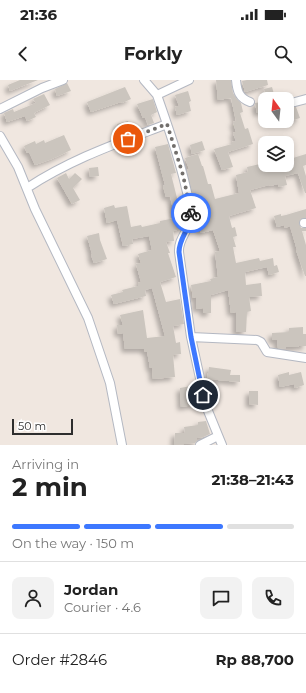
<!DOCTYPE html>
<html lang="en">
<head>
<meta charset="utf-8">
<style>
  :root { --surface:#fff; --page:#f2f2f2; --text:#222; --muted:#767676; --line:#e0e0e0; --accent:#3d78ff }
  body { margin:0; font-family:Montserrat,sans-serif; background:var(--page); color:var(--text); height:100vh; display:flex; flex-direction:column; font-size:15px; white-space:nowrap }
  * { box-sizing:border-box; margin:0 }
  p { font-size:13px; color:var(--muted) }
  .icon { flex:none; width:22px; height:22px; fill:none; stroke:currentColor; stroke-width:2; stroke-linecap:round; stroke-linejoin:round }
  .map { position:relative; height:365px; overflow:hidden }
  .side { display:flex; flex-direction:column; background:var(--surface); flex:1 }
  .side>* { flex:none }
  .needle { width:26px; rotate:345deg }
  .fabs { position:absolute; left:258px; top:12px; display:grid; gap:8px }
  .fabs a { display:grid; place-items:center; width:36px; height:36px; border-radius:8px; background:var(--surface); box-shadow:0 2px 6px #0003; font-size:20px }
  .scale { position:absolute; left:12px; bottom:10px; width:61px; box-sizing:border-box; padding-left:4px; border:2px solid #2e2e2e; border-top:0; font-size:11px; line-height:14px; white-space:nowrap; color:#2e2e2e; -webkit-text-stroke:3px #fff; paint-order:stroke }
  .pin { position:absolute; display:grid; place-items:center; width:34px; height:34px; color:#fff; margin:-17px; border:2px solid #fff; border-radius:50%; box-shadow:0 1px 4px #0007 }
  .courier { position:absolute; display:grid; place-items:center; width:40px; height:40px; margin:-20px; border:3px solid #3d78ff; border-radius:50%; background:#fff; color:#222; box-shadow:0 1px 5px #0007 }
  .summary em { font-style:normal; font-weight:700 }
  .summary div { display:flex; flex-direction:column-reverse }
  .summary { display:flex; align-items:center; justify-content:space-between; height:68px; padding:0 12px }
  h1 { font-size:26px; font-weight:700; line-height:30px }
  .bar { display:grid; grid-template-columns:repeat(4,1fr); gap:6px 4px; align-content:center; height:48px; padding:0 12px }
  .bar i { height:5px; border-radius:3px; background:var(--line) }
  .bar .active { background:var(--accent) }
  .bar p { grid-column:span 4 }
  .line { display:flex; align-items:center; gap:10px; padding:0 12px; border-top:1px solid var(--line) }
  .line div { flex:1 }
  .round { display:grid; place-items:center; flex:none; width:42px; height:42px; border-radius:8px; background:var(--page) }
  .status { display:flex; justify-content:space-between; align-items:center; height:28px; padding:0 20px; background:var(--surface); direction:ltr }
  .status svg { height:11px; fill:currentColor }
  header { display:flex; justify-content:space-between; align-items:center; height:52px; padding:0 12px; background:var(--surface); font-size:18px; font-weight:700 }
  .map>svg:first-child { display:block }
</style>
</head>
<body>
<div class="status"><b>21:36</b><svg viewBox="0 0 49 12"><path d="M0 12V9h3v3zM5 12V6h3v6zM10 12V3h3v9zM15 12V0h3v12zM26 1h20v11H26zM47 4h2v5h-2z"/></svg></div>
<header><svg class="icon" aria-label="back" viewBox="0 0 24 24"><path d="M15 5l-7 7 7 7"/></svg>Forkly<svg class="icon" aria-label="search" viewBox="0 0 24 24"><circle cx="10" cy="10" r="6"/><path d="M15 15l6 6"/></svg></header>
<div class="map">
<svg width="306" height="365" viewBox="0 0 306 365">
  <defs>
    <filter id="shadow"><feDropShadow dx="-3.5" dy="3.5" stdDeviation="2" flood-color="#0004"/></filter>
  </defs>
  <rect width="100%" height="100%" fill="#f0e7e0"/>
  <path fill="#cbc5be" filter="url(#shadow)" d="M20 0H38L10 11 8 5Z
    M216 0H231L233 13 237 19 241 23 243 32 240 33 245 49 248 48 253 64 228 72 233 87 222 90 214 69 232 64V62L236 61 233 53 236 52 233 42 236 41 231 18 218 20Z
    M247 0H267L268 5 245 12 242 1Z
    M67 3 71 11 57 16 55 9Z
    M125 7 131 19 122 23 121 22 91 32 87 22Z
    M272 7 275 18 267 19 264 9Z
    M188 11 191 21 189 22 191 31 177 35 175 27 179 26 175 15Z
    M44 14 50 25 34 33 36 37 27 41 25 36 7 42 4 33 13 29 14 32 36 23 33 19Z
    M153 19 157 32 151 35 154 43 148 45 145 37 143 38 137 24Z
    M262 22 265 31 257 33 255 23Z
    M290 23 291 26 296 27 300 38 287 42V24Z
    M128 41 131 51 120 54 117 44Z
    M64 55 71 70 52 79 35 85 29 72 27 73 24 66 35 61 36 64 44 60 45 63Z
    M202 61 205 70 192 74 190 65Z
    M168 64 176 93 171 94 178 122 183 121 185 137 181 149 173 151 174 161 166 162 170 173H168L176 197 160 202 166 222 180 219 184 244 173 246 176 263 180 262 181 274 173 275 175 297 153 299 152 288H150L147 271 145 272 144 269H125L123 253 118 254 117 245H123L120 235 143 230 147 258 165 256 152 208 145 210 146 216 114 224 111 215 123 212 122 210 138 206V203L141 202 136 184 141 183 138 174 152 170 149 156 132 159 133 164 123 166 117 140 107 143 104 128 114 125 115 128 127 126 131 147 141 145 142 147 160 143V141L175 138 170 116 166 117 163 106 165 105 155 67Z
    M198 74 202 86H203L208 104H211L215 119 239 113 236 95 248 92 247 87 260 84 262 91H263L295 83 293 78 306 74V85L303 86 306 96V113H305L298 93 285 96 287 105 279 107 278 104 270 106 269 105 250 110 256 128 229 136 232 148 235 147 237 156 233 157 236 167H233L236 183 259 178 260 181 273 178 274 186 277 185 279 192 269 195 267 187 245 192 246 205 261 203 262 216 249 217 251 231 247 232 246 252H236V232L231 233 228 210 211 215V233H203V228L196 229V217L193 218 191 205 211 201 210 199 218 197 215 172 220 171 213 150 201 153 197 140 201 139 196 123H195L187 90 189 89 185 78Z
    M98 87 99 96 90 97 89 88Z
    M66 93 69 99 75 93 82 99 73 108 80 120 72 124 57 98Z
    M306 129V138H301L299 143 301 148H306V151H302L306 165V196H305L296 170H297L290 146 285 148 284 145 277 147 274 136 281 134V136L286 135Z
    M99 153 100 160 107 179 94 183 91 175 92 174 87 156Z
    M303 247V254H306V266H299L298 267H286V269L278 268 277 260H272V253L289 252V248Z
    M209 287 231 290 230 295H240V302L207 299Z
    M289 292V295L301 292 304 305 295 308 294 304 280 307 278 295Z
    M191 306 194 325 181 327 180 308Z
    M249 311H258V325L249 324Z
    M206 341 210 354 203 357 197 358V361L195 363 174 365 175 353H185L184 347 198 345V342Z"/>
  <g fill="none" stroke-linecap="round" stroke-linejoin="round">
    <g stroke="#b4b8c2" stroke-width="10">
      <path id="minor" d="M144 0 157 15 189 0
        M236 0C237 11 239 18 250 22
        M157 15C167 44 178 74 185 104 187 113 190 122 191 131 192 150 178 156 179 172L191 257 206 326 222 365
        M295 22 306 19
        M0 29 42 8 63 0
        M0 56 18 87 35 129 88 238 110 303 122 365
        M27 108C71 79 118 63 167 44
        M304 143H306
        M191 257 257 260 261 262 267 272 306 278
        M200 365 218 356"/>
    </g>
    <use href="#minor" stroke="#fff" stroke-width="8"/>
  </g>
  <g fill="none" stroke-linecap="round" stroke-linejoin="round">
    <path stroke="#726f6c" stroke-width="4" stroke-dasharray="0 7.2" d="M128 59 167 44 183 95 191 133"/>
    <path stroke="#3d78ff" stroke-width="5" d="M191 133C191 149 179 157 179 172L191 257 203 315"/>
  </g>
</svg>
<div class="fabs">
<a><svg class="needle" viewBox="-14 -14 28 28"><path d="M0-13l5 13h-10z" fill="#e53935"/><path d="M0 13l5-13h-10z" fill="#767676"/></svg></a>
<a><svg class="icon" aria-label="layers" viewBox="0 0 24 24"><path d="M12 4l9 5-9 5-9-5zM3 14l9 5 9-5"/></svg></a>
</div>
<div class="scale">50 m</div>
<div class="pin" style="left:128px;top:59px;background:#ea580c"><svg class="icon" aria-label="bag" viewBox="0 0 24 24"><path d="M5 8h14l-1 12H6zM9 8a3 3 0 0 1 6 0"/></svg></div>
<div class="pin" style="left:203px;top:315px;background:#1f2937"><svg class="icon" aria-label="home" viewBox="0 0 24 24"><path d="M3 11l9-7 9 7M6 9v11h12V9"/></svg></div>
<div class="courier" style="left:191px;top:133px"><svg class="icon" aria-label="bike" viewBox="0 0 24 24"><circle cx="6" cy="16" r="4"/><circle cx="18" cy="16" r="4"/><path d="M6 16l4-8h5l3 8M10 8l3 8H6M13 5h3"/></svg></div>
</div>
<section class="side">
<div class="summary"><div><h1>2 min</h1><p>Arriving in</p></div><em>21:38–21:43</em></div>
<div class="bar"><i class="active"></i><i class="active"></i><i class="active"></i><i></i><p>On the way · 150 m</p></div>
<div class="line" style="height:72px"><a class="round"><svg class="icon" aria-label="person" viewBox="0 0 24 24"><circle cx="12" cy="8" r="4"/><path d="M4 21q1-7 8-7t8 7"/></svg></a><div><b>Jordan</b><p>Courier · 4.6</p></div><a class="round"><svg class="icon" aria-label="chat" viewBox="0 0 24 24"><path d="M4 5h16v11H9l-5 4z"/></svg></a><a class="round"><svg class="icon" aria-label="phone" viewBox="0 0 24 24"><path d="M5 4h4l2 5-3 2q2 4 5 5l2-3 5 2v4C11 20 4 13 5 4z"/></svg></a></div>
<div class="line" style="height:52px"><div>Order #2846</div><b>Rp 88,700</b></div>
</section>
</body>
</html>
